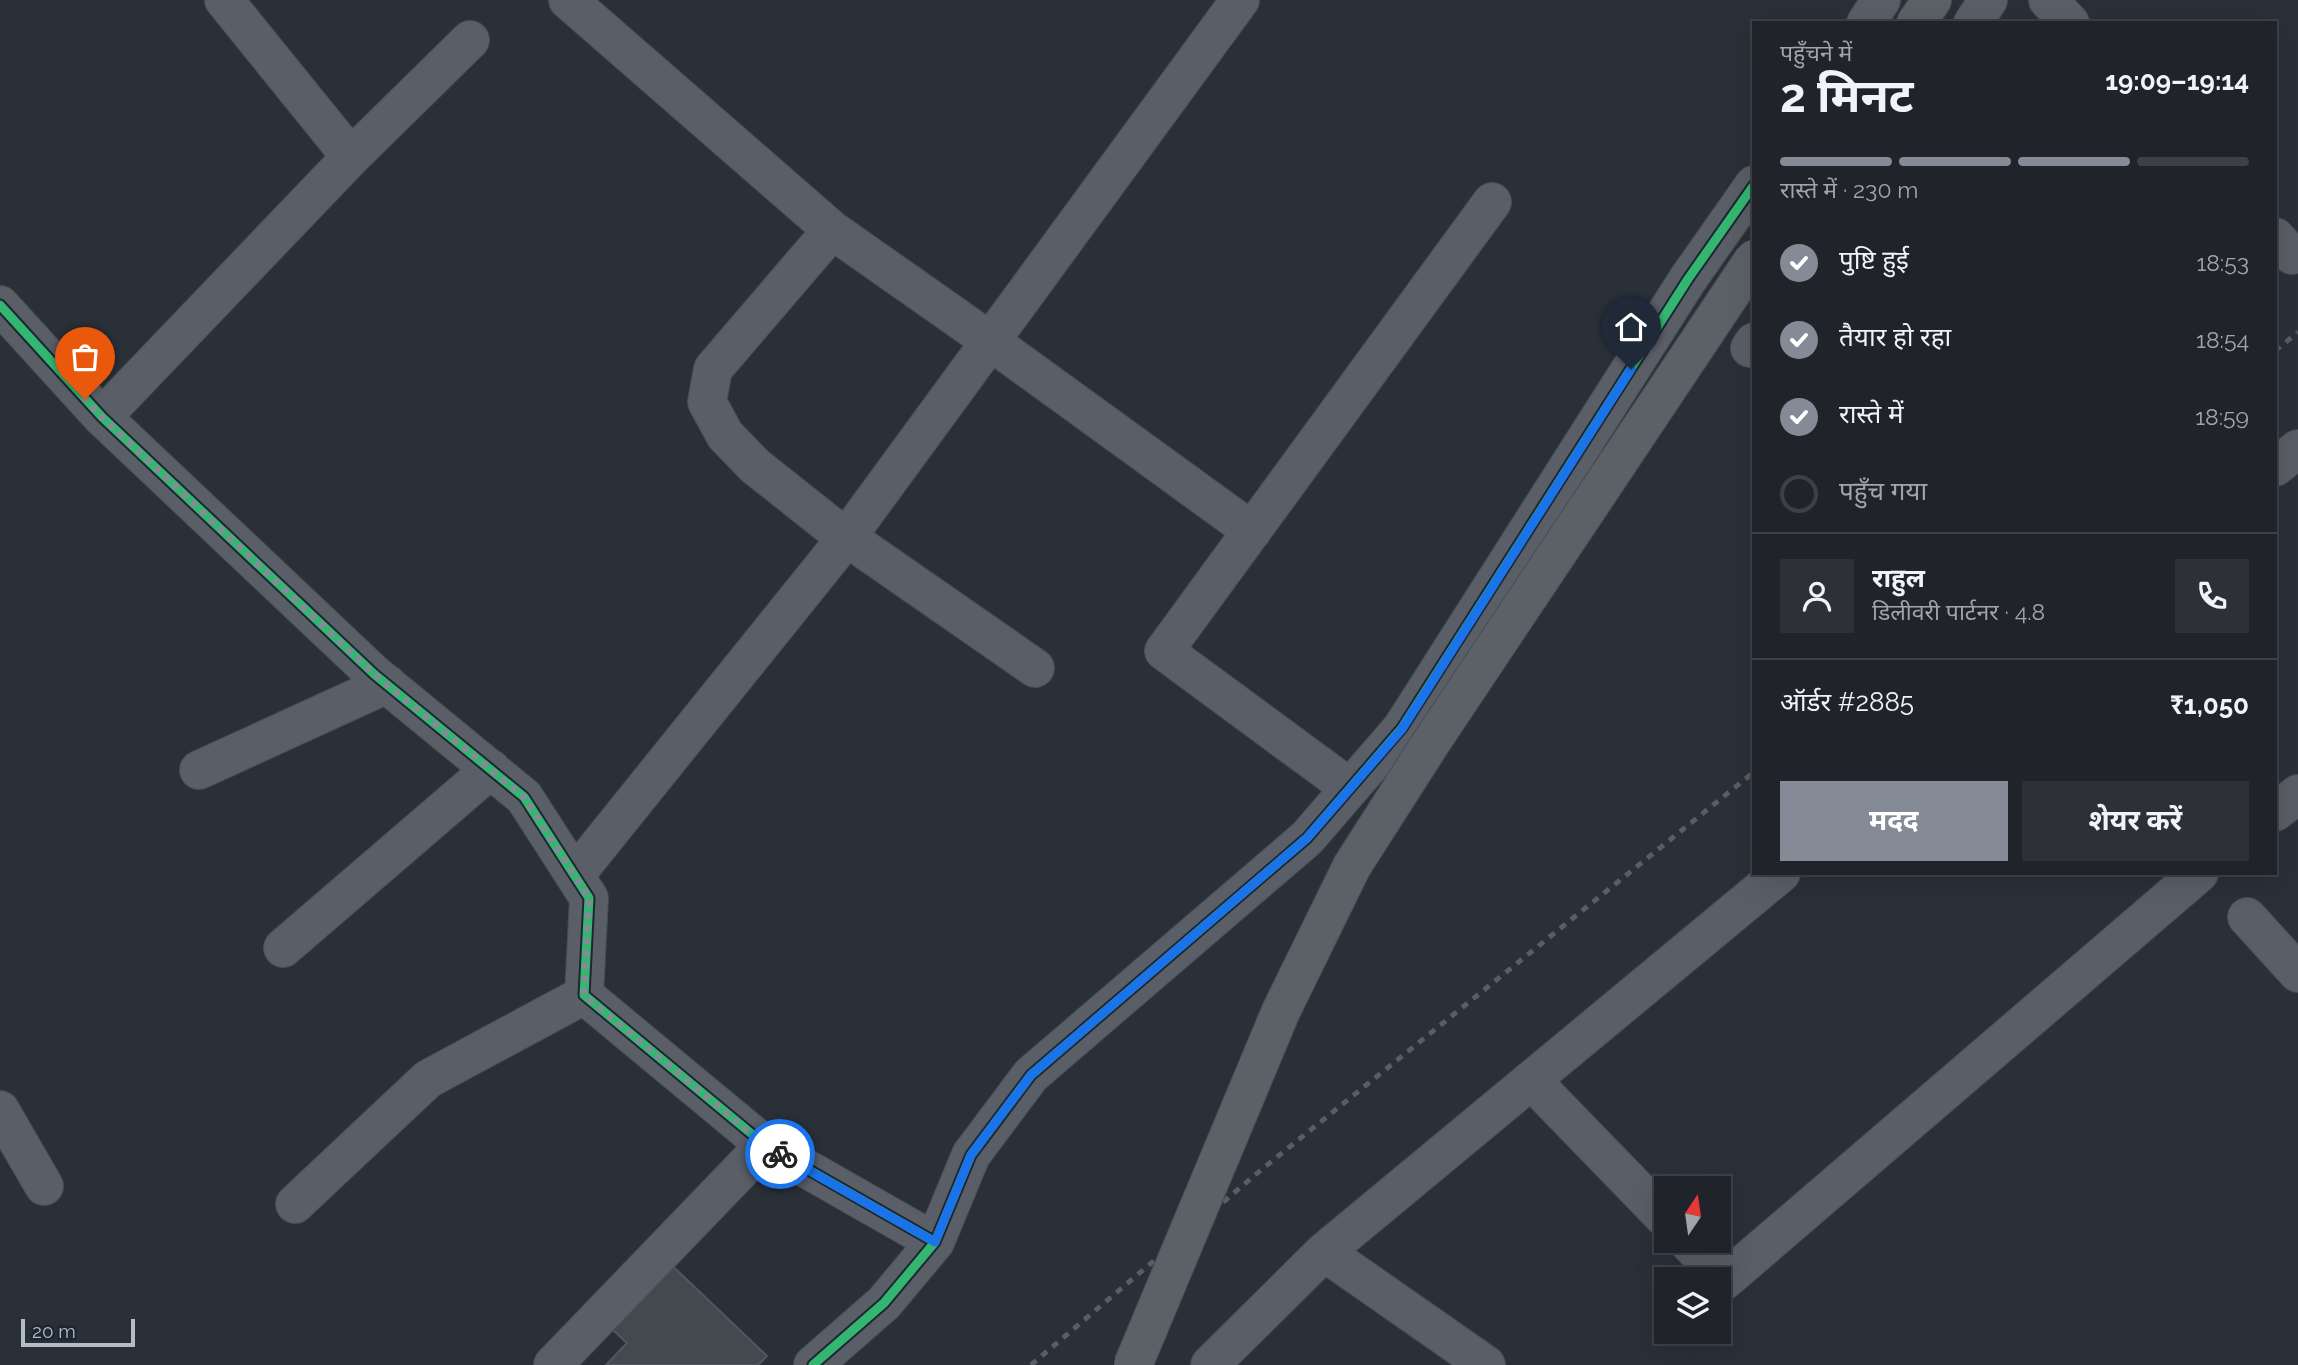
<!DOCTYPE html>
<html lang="hi">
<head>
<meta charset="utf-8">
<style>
  :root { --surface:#20242a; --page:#2d3036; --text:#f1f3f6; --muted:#a2a4a8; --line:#3d4147; --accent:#848b96 }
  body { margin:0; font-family:Raleway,"Noto Sans Devanagari",sans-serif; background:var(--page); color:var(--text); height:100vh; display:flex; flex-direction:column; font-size:26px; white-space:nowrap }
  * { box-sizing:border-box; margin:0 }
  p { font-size:23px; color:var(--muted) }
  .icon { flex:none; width:38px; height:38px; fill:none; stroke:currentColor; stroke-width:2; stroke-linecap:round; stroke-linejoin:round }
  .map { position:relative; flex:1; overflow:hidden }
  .side { position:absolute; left:1752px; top:21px; width:525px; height:854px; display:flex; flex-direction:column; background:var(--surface); border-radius:0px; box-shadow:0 7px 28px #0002,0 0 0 2px var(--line) }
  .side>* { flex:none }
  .needle { width:46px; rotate:13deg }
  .controls { position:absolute; left:1654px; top:1176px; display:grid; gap:14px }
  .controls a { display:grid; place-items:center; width:77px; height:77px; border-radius:0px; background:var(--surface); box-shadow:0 7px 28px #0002,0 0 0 2px var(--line); font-size:35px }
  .scale { position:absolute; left:21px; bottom:18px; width:114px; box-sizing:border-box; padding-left:7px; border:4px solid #b4bcc9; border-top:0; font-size:19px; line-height:24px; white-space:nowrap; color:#b4bcc9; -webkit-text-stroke:5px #1d2633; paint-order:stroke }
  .pin { position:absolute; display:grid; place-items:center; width:60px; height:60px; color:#fff; margin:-72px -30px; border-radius:50% 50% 50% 0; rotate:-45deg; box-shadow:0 0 7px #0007 }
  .pin .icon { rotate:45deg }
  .courier { position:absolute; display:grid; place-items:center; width:70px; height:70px; margin:-35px; border:5px solid #1a73e8; border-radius:50%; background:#fff; color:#222; box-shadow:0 2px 9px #0007 }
  .overview em { font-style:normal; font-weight:700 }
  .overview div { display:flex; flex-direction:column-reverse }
  .overview { display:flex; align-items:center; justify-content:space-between; height:119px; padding:0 28px }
  h1 { font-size:46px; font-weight:700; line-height:52px }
  .bar { display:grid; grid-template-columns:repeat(4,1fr); gap:10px 7px; align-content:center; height:84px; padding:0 28px }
  .bar i { height:9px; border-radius:5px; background:var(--line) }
  .bar .active { background:var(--accent) }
  .bar p { grid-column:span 4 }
  .line { display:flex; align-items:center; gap:18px; padding:0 28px; border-top:2px solid var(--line) }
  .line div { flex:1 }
  .round { display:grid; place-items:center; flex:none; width:74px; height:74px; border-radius:0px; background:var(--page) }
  ol { padding:0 28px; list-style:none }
  li { display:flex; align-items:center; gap:21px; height:77px }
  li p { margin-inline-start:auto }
  li .icon { padding:7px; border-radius:50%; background:var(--accent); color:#fff; stroke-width:4 }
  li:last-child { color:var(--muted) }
  li i { width:38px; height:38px; border:4px solid var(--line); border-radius:50% }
  .primary-button { display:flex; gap:14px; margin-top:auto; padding:14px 28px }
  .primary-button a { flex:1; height:80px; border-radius:0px; background:var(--accent); color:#fff; font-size:28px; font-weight:700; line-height:80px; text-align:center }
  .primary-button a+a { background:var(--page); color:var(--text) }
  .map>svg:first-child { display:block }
</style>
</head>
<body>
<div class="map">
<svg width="2298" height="1365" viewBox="0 0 2298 1365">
  <rect width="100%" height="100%" fill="#2a3038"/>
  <path fill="#444950" stroke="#52575f" stroke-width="2" d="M661 1255 767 1356 758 1365H606L627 1343 600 1318Z"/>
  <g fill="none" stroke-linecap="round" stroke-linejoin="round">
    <g stroke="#484c53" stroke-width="40">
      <path id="minor" d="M224 0 351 157
        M568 0 832 230 990 341 1252 531
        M2048 0 2070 23
        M1866 23 1881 0
        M1973 23 1988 0
        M832 230 713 369 707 402 725 435 755 466 832 527 1035 668
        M2275 237 2292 255
        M0 305 102 417 374 674 524 797 589 898 584 995 765 1145 935 1242
        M1750 348 1754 342
        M102 417 351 157 470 40
        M2275 467 2298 449
        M199 770 387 684
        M1350 788 1164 651 1492 202
        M2275 812 2298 794
        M575 875 847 537 1240 0
        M2247 917 2298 973
        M283 948 491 769
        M1531 1080 1666 1219
        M0 1110 44 1186
        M295 1204 428 1079 584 995
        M1687 1241 1725 1280 2199 873
        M1324 1252 1486 1365
        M553 1365 765 1145
        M813 1365 884 1303 935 1242 971 1155 1031 1075 1307 838 1402 728 1688 279 1754 185
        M1210 1365 1324 1252 1781 873"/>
    </g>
    <g stroke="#484c55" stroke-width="40">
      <path id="major" d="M1916 23 1932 0"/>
    </g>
    <use href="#minor" stroke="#5a5e66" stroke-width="38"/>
    <use href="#major" stroke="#5c6168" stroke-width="38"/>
    <path stroke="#595d64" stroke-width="5" stroke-dasharray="7 7" stroke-linecap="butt" d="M2275 351 2298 332
      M1031 1365 1261 1170 1754 772"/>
    <g stroke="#484c55" stroke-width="40" stroke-linecap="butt">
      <path id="major-bridge" d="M1133 1365 1281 1011 1352 866 1432 741 1754 259"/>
    </g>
    <use href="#major-bridge" stroke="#5c6168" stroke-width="38"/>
    <g stroke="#1d2633" stroke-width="13">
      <path id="cycleway" d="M0 305 102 417 374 674 524 797 589 898 584 995 765 1145 935 1242
        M813 1365 884 1303 935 1242 971 1155 1031 1075 1307 838 1402 728 1688 279 1754 185"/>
    </g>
    <use href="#cycleway" stroke="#33b770" stroke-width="9"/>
  </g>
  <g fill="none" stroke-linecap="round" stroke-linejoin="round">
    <path stroke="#848b96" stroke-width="7" stroke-dasharray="0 12.6" d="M85 399 102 417 374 674 524 797 589 898 584 995 765 1145 780 1154"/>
    <path stroke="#1a73e8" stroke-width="9" d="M780 1154 935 1242 971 1155 1031 1075 1307 838 1402 729 1631 369"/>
  </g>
</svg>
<div class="controls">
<a><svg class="needle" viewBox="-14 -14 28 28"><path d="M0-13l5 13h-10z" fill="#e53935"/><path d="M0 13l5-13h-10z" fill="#a2a4a8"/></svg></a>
<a><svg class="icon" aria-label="layers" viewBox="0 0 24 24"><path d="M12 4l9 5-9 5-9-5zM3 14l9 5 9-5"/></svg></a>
</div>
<div class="scale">20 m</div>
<div class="pin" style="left:85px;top:399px;background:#ea580c"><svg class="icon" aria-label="bag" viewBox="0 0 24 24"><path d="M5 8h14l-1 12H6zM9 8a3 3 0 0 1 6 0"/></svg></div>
<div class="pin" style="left:1631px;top:369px;background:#1f2937"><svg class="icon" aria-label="home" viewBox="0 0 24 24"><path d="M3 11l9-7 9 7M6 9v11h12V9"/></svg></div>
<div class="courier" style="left:780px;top:1154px"><svg class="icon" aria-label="bike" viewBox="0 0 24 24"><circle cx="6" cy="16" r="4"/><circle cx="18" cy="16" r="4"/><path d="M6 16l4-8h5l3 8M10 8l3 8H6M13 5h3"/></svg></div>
<section class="side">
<div class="overview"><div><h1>2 मिनट</h1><p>पहुँचने में</p></div><em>19:09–19:14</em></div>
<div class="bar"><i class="active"></i><i class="active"></i><i class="active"></i><i></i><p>रास्ते में · 230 m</p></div>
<ol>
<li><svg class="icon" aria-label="check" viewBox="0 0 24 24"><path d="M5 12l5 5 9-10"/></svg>पुष्टि हुई<p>18:53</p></li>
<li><svg class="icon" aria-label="check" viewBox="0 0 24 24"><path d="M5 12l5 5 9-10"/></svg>तैयार हो रहा<p>18:54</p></li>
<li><svg class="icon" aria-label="check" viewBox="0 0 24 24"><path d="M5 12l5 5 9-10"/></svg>रास्ते में<p>18:59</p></li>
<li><i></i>पहुँच गया</li>
</ol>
<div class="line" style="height:126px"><a class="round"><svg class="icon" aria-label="person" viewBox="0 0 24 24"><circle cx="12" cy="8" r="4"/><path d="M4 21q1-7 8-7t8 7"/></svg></a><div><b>राहुल</b><p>डिलीवरी पार्टनर · 4.8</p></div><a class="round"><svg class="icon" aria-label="phone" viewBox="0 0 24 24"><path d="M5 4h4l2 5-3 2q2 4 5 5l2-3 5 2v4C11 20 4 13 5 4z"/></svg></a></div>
<div class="line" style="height:91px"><div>ऑर्डर #2885</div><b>₹1,050</b></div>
<div class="primary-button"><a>मदद</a><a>शेयर करें</a></div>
</section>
</div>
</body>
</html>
